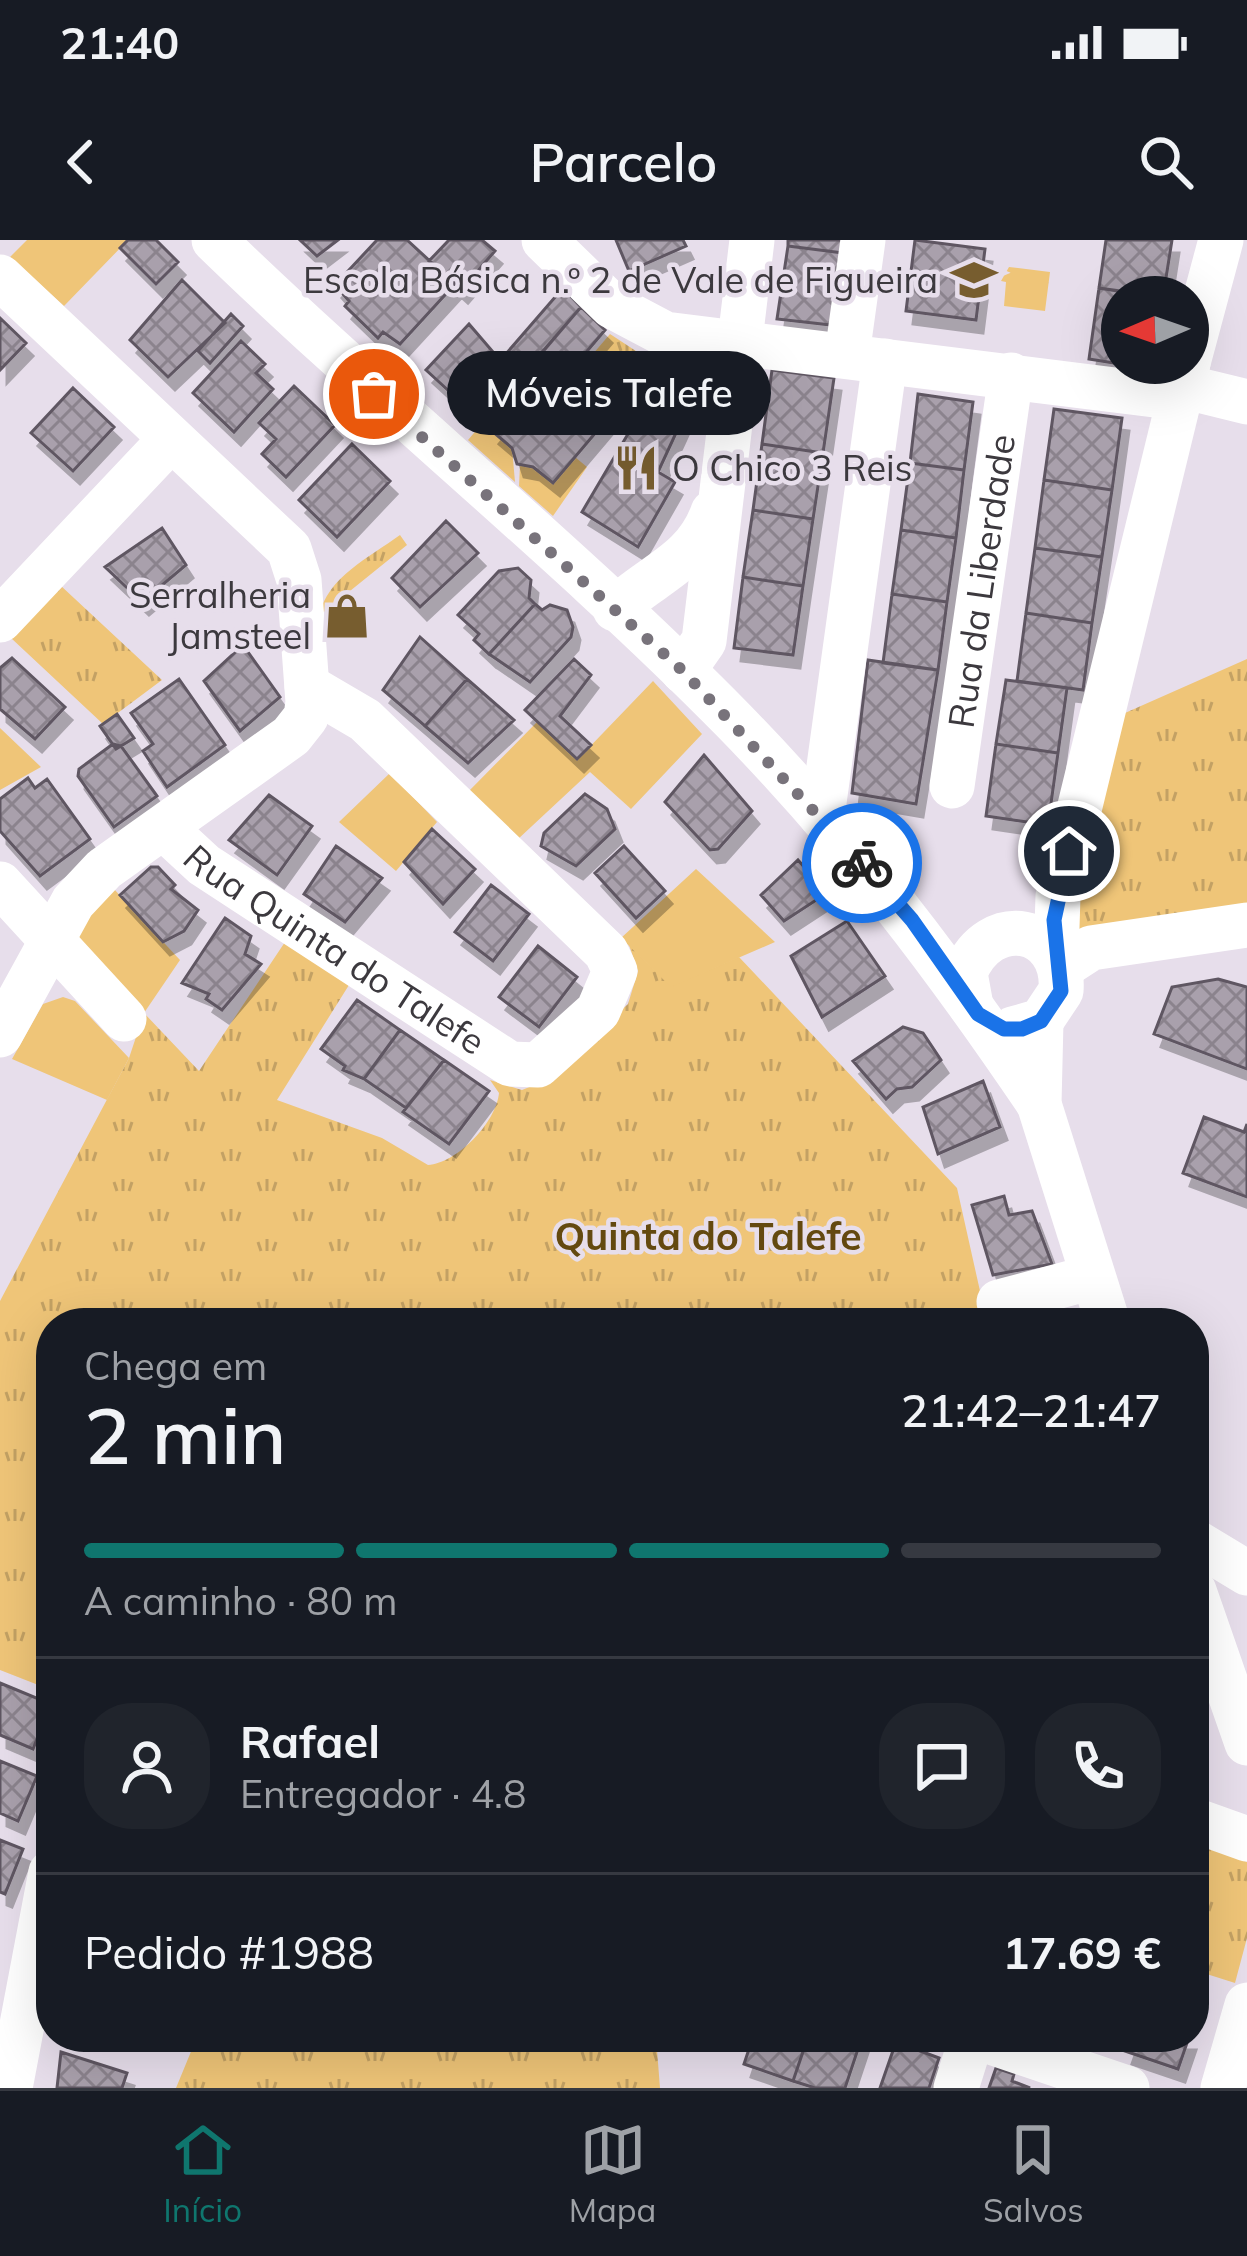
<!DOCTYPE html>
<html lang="pt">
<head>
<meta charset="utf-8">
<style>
  :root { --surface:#171b24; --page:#20242c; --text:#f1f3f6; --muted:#9ea1a6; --line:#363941; --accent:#0f766e }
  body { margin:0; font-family:Mulish,sans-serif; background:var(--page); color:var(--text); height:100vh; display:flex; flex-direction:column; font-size:45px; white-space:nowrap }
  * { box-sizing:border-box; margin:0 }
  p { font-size:39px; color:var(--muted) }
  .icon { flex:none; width:66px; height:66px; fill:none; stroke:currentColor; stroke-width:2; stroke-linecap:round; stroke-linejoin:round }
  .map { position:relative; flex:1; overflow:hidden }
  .side { position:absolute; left:36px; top:1068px; width:1173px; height:744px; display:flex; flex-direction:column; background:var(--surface); border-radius:48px; box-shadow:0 12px 48px #0002 }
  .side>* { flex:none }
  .needle { width:78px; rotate:268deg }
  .buttons { position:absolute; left:1101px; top:36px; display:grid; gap:24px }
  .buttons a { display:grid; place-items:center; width:108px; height:108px; border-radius:50%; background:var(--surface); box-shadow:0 12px 48px #0002; font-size:60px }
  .pin { position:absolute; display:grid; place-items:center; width:102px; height:102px; color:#fff; margin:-51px; border:6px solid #fff; border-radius:50%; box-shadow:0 3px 12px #0007 }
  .courier { position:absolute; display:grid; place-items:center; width:120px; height:120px; margin:-60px; border:9px solid #1a73e8; border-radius:50%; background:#fff; color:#222; box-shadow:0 3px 15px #0007 }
  .bubble { position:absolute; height:84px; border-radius:42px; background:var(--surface); box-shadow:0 12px 48px #0002; font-size:39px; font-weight:600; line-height:84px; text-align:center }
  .headline em { font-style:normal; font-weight:600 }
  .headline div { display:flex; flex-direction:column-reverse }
  .headline { display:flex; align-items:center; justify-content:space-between; height:204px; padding:0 48px }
  h1 { font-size:78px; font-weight:600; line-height:90px }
  .bar { display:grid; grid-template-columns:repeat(4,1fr); gap:18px 12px; align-content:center; height:144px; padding:0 48px }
  .bar i { height:15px; border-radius:9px; background:var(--line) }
  .bar .on { background:var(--accent) }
  .bar p { grid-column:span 4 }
  .line { display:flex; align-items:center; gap:30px; padding:0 48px; border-top:3px solid var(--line) }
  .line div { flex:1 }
  .round { display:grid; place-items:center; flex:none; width:126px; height:126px; border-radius:48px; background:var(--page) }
  .status { display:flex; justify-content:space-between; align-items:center; height:84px; padding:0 60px; background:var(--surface); direction:ltr }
  .status svg { height:33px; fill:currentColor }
  header { display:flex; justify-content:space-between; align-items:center; height:156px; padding:0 48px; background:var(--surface); font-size:54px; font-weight:600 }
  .tab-bar { display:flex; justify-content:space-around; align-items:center; height:168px; border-top:3px solid var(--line); background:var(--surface); font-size:33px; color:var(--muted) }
  .tab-bar a { display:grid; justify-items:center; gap:6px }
  .tab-bar .on { color:var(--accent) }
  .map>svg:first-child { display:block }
</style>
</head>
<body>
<div class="status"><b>21:40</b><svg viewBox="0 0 49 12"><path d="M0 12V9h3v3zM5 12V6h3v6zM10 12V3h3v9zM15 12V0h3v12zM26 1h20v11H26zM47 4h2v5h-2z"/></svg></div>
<header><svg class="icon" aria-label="back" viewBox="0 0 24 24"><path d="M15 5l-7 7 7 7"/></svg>Parcelo<svg class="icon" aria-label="search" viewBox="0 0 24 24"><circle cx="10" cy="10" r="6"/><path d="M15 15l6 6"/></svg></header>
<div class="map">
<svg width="1247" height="1848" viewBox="0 0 1247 1848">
  <defs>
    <pattern id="grass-tufts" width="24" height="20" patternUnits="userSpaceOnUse" patternTransform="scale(3)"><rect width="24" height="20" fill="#efc578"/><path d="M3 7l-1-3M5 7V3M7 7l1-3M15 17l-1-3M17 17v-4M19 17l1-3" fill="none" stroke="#c3a164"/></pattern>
    <pattern id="building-cross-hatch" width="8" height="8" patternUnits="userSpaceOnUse" patternTransform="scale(3)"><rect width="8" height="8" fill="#a9a0ac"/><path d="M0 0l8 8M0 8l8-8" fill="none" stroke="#8b838d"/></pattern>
    <filter id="shadow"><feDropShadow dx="7" dy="13" stdDeviation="0" flood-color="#0004"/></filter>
  </defs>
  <rect width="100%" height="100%" fill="#e7deeb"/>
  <path fill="url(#grass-tufts)" d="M1009 27 1050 32 1045 71 1004 66 1006 42 1001 41Z
    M610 94 642 115 609 154 580 129Z
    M400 295 407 305 319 376C327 337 370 317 400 295Z
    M60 345 162 440 103 484 11 398Z
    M1247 419V689L1084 693 1074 687 1072 673 1125 473Z
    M285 702 349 745 277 860 382 898 428 925C457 923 496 883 499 853L490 840 522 850 547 840 628 764 638 731 629 705 671 746 739 717 957 948 980 1051 982 1083H51V1450L0 1430V1061L129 818 144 773 199 831Z
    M1194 1603 1247 1622V1698L1235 1743 1194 1730Z
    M197 1797H656L660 1848H176Z"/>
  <path fill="#efc578" d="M27 0H128L64 66 10 17Z
    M511 149 520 158 492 191 512 208 515 242 468 200Z
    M575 217 587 227 553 276 519 246 520 225 533 227 553 243Z
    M653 441 702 494 631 569 590 532 517 600 467 553 537 482 578 519Z
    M0 488 41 527 0 550Z
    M390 533 437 582 396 631 339 582Z
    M696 629 775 702 671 747 621 698Z
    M114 649 180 720 144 773 76 700 98 661Z
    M63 757 75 761 129 818 107 860 12 819 43 764Z"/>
  <path fill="url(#building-cross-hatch)" stroke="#5f5762" stroke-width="3" filter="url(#shadow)" d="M128 0H156L178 22 156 44 120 8Z
    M300 0H338L317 16Z
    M377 0H407L455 44 400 104 383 92 378 98 345 66 349 61 335 45Z
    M449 0H482L495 11 461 50 429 21Z
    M616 0H683L686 6 629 31Z
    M788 0H853L851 14 788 6Z
    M915 0 985 9 976 80 906 71Z
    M1106 0H1172L1163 57 1099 48Z
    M788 6 851 14 840 86 777 79Z
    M182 40 225 83 168 137 130 100Z
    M563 48 581 67 524 133 505 115Z
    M1099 48 1154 57H1122V123H1152L1151 129 1089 119Z
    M581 67 605 90 571 130 562 121 553 131 547 126 520 158 511 149Z
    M231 74 243 86 210 123 198 111Z
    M0 78 26 103 0 130Z
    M469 84 499 119 482 153 463 164 426 130Z
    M241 101 265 124 256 133 273 149 234 192 193 153Z
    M510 120 524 133 505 156 489 141Z
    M562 121 610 163 603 173 608 178 553 243 533 227 517 224 512 208 492 191 547 126 553 131Z
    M772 130 834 138 823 213 762 204Z
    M294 146 335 185 286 237 262 214 276 199 259 183Z
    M73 148 114 187 73 231 31 193Z
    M918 154 973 162 964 230 910 223Z
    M648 160 682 180 658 232 675 242 638 307 582 272Z
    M1054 169 1122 178 1112 250 1044 240Z
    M352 204 390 241 337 297 299 260Z
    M762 204 823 213 813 279 753 270Z
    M910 223 964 230 956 298 901 290Z
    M1044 240 1112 250 1102 317 1035 308Z
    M753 270 813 279 803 346 743 337Z
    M446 281 478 313 420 367 392 338Z
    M162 288 186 325 142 362 105 327Z
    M901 290 956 298 947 362 892 354Z
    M1035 308 1102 317 1092 383 1026 373Z
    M518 328 531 340 529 358 535 364 489 414 474 400 479 394 458 375 499 331Z
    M743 337 803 346 793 415 734 408Z
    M892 354 947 362 938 430 883 423Z
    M535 364 542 370 550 365 567 370 573 387 571 397 530 442 489 414Z
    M1026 373 1092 383 1083 450 1017 441Z
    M420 397 467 439 425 486 383 450Z
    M243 405 280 457 240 491 204 441Z
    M12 418 65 467 35 499 0 469V428Z
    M574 419 591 435 560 476 591 505 577 519 525 470Z
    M868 420 938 430 916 564 852 553Z
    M179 439 225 505 167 547 143 511 153 504 131 473Z
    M467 439 514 480 468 523 425 486Z
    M1006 440 1067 448 1058 513 996 504Z
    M117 474 134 498 116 509 100 486Z
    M113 504 121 506 157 556 114 587 78 536 79 529Z
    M996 504 1058 513 1048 585 986 576Z
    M704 515 752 571 718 609 710 610 665 562Z
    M28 538 35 548 47 539 90 599 40 636 0 591V559Z
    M585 554 607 569 615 589 576 626 541 606 544 593Z
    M269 555 312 586 277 635 229 600Z
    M432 589 475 629 443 664 404 622Z
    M336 606 382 638 345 682 304 654Z
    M624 606 665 651 636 678 595 633Z
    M798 620 827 653 784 681 761 655Z
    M151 627H158L175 645 171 649 198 670 184 691 163 702 120 655Z
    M491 645 529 674 493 721 455 692Z
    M225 678 251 696 245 714 261 724 222 770 206 759 209 754 182 743Z
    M847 681 885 736 822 777 791 716Z
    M538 706 577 737 539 787 499 757Z
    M1218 739 1247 747V829L1154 794 1172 747Z
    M357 760 400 790 364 839 343 830 345 826 321 809Z
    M903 787 923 793 941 820 912 847 897 849 886 859 853 821Z
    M400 790 444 820 406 868 364 839Z
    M444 820 489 851 449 904 403 872Z
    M983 841 1000 887 938 914 923 867Z
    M1204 877 1244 892 1247 884V957L1183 933Z
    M1004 956 1009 975 1032 971 1052 1024 993 1035 972 965Z
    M0 1443 51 1464 33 1509 0 1495Z
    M0 1521 37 1536 18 1581 0 1573Z
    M0 1600 23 1609 5 1654 0 1652Z
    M753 1797H808L793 1841 744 1824Z
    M808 1797H862L845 1848H815L793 1841Z
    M1130 1797H1189L1178 1829 1125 1811Z
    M896 1802 939 1818 929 1848H880Z
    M61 1812 127 1833 122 1848H57Z
    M996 1828 1014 1834 1012 1841 1030 1848H989Z"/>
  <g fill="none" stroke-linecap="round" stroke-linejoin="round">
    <g stroke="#fff" stroke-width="45">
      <path d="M214 0C383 164 569 313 734 481 852 602 945 725 1039 864"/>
      <path d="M544 0 612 66 665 94 1179 158"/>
      <path d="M0 37 289 309 299 340 308 462 306 477 291 496 104 629 73 662 0 795"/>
      <path d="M847 115 863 0"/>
      <path d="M1188 123 1221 0"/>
      <path d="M1182 146 1247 162"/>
      <path d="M615 369C652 334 695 323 713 272"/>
      <path d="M0 380 170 200"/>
      <path d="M683 431 704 401 752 0"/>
      <path id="s1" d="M952 546 1011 135"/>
      <path d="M822 577 885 121"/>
      <path id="s2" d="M164 588 204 625 510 824 538 825 598 771 615 731 606 712 365 480 307 446"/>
      <path d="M0 644 124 779"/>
      <path d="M1056 718 1058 656 1188 123"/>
      <path d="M1060 728 1091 708 1247 685"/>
      <path d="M971 766 965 733C989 671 1066 685 1061 751L1041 781 1013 789"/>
      <path d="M1041 781 1039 864 1108 1083"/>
      <path d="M999 1062 1093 1037"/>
      <path d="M1194 1301 1247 1333"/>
      <path d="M1194 1351 1247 1503"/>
      <path d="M1194 1580 1247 1599"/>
      <path d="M976 1797 1127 1848"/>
      <path d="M10 1848 51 1632"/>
      <path d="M956 1848 972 1797"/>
      <path d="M1223 1848 1247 1765"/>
    </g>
  </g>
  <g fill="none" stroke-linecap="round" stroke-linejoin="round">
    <path stroke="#78737b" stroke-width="12" stroke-dasharray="0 21.6" d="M374 154 683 431 862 623"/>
    <path stroke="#1a73e8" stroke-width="15" d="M862 623 912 680 978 774 1004 789H1022L1041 781 1061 751 1054 680 1069 611"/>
  </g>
  <defs>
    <g id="school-bare" transform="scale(3.6)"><path d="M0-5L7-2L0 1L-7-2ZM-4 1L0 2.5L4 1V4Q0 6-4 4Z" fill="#775d2f" stroke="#e7deeb" stroke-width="2.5" paint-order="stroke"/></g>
    <g id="restaurant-bare" transform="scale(3.6)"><path d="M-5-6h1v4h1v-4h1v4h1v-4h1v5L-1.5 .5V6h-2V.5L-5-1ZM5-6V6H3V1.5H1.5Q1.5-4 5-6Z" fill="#775d2f" stroke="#e7deeb" stroke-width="2.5" paint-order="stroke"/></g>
    <g id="shop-bare" transform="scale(3.6)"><path d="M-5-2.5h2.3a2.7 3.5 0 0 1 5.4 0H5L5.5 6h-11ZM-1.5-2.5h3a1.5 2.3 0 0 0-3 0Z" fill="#775d2f" stroke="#e7deeb" stroke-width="2.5" paint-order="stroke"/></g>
  </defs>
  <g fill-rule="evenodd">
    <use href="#school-bare" x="974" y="40"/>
    <use href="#restaurant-bare" x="636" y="228"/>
    <use href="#shop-bare" x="347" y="376"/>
  </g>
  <g text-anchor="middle" stroke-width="9" stroke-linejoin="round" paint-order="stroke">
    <g font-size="36" fill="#3c393e" stroke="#e7deeb" text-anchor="end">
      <text x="938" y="53">Escola Básica n.º 2 de Vale de Figueira</text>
      <text x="672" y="241" text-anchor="start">O Chico 3 Reis</text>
      <text x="311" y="368">Serralheria<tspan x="311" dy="41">Jamsteel</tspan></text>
    </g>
    <g font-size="36" fill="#3c393e" stroke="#e7deeb">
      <text dy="13" stroke="none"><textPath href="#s1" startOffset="207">Rua da Liberdade</textPath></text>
      <text dy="13" stroke="none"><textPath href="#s2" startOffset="210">Rua Quinta do Talefe</textPath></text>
    </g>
    <g font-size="39" font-weight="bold" fill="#64490f" stroke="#e7deeb">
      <text x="708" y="1010">Quinta do Talefe</text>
    </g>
  </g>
</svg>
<div class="buttons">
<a><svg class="needle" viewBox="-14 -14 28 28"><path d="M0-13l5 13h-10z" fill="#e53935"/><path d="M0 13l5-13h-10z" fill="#9ea1a6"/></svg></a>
</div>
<div class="pin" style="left:374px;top:154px;background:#ea580c"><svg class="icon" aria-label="bag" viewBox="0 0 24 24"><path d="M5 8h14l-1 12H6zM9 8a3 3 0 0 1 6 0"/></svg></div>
<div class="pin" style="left:1069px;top:611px;background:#1f2937"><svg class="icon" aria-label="home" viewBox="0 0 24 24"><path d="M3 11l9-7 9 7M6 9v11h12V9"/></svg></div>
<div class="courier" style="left:862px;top:623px"><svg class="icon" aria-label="bike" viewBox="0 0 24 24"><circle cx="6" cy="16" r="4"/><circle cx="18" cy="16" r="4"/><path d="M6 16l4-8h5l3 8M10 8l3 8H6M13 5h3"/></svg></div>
<div class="bubble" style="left:447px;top:111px;width:324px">Móveis Talefe</div>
<section class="side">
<div class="headline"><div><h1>2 min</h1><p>Chega em</p></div><em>21:42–21:47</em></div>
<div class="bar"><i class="on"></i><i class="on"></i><i class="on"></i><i></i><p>A caminho · 80 m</p></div>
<div class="line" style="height:216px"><a class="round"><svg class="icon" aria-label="person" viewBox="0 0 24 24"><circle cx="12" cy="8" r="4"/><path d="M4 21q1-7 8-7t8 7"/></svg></a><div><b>Rafael</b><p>Entregador · 4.8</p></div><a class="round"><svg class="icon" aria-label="chat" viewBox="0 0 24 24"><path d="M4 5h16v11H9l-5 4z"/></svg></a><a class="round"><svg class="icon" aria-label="phone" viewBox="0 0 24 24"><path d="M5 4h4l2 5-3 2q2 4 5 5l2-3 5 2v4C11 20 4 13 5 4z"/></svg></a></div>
<div class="line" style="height:156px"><div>Pedido #1988</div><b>17.69 €</b></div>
</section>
</div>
<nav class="tab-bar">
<a class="on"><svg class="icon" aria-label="home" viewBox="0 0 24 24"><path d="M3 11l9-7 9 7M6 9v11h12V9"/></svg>Início</a>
<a><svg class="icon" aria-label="map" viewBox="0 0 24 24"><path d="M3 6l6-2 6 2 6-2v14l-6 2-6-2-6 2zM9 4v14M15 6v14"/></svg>Mapa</a>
<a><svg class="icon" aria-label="saved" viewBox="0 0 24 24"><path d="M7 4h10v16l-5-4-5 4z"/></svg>Salvos</a>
</nav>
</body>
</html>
